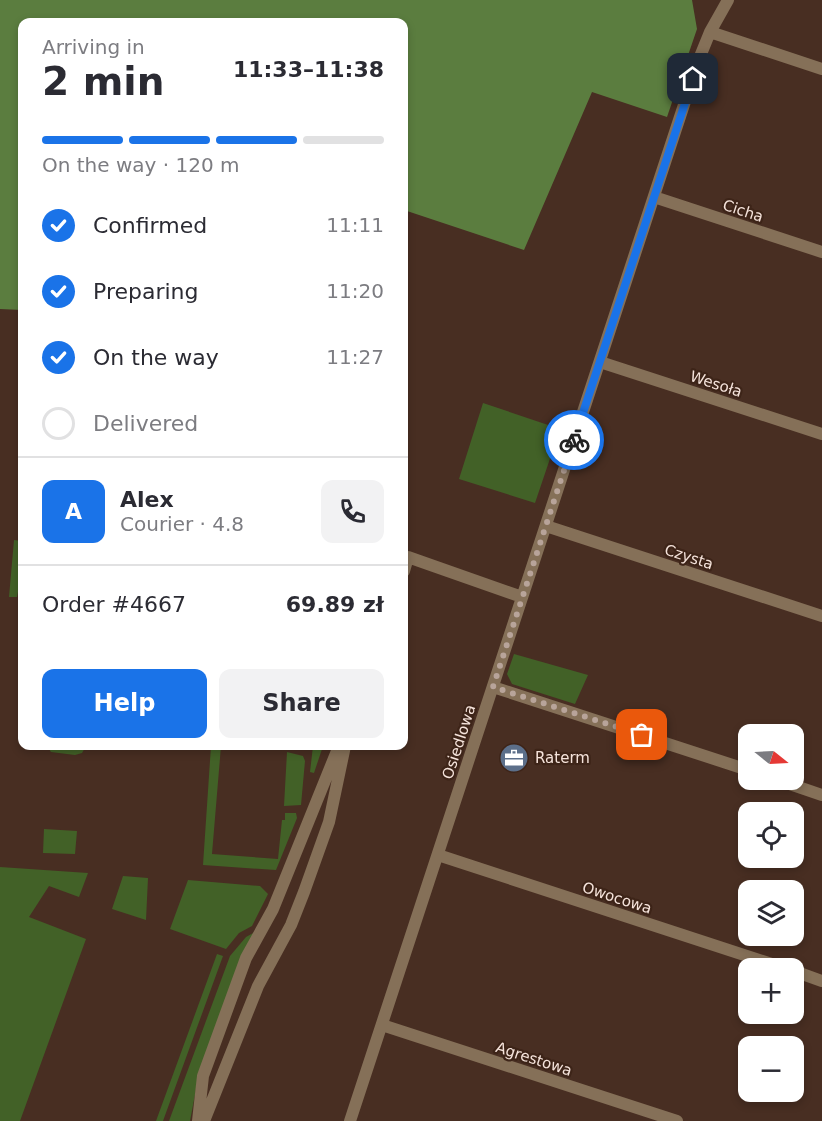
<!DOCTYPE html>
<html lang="en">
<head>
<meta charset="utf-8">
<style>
  :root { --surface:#fff; --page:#f2f2f3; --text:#2b2b33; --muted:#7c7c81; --line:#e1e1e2; --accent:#1a73e8 }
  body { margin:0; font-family:"DejaVu Sans",sans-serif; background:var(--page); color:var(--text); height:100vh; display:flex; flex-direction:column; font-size:22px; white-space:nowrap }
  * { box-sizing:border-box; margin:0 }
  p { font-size:20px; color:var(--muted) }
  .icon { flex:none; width:33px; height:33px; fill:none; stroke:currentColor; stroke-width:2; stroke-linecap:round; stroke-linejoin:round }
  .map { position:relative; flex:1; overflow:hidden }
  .drawer { position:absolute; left:18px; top:18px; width:390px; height:732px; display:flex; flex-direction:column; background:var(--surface); border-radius:12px; box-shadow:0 3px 9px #0003 }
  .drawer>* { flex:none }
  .needle { width:39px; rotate:108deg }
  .tools { position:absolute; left:738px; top:724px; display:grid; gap:12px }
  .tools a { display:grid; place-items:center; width:66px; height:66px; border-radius:12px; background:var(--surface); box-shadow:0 3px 9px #0003; font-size:30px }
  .pin { position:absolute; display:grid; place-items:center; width:51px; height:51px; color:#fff; margin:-26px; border-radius:12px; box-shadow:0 3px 9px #0006 }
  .courier { position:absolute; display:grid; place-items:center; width:60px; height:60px; margin:-30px; border:4px solid #1a73e8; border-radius:50%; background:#fff; color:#222; box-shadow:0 2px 8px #0007 }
  .summary em { font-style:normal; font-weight:600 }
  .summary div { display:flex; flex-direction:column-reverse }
  .summary { display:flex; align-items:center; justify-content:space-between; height:102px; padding:0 24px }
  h1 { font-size:39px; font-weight:600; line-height:45px }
  .bar { display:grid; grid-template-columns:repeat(4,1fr); gap:9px 6px; align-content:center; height:72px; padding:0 24px }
  .bar i { height:8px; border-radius:4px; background:var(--line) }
  .bar .on { background:var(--accent) }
  .bar p { grid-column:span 4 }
  .line { display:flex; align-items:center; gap:15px; padding:0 24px; border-top:2px solid var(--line) }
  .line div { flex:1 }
  .round { display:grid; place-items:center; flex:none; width:63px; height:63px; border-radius:12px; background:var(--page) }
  ol { padding:0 24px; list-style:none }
  li { display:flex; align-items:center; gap:18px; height:66px }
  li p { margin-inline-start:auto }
  li .icon { padding:6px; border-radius:50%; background:var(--accent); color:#fff; stroke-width:4 }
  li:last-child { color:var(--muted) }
  li i { width:33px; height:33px; border:3px solid var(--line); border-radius:50% }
  .primary-button { display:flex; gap:12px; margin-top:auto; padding:12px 24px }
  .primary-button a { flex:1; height:69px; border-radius:12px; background:var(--accent); color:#fff; font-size:24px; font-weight:600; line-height:69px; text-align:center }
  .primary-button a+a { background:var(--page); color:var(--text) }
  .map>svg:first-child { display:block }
</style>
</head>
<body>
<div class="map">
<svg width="822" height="1121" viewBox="0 0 822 1121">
  <rect width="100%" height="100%" fill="#482e22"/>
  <path fill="#426127" d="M483 403 560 429 535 503 459 479Z
    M14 540 22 541V571L17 597H9Z
    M514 654 588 675 575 704 512 684 507 674Z
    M47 746H86L82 753 75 755 51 752Z
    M211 746H221L212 854 278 859 282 820H285V813H296L297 818 276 870 203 865Z
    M313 746H323L314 773 310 772Z
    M287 752 303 756 305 761 301 805 284 806Z
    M44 829 77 831 75 854 43 853Z
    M0 867 88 873 79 897 49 886 29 917 86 939 20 1121H0Z
    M123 876 148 878 146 920 112 909Z
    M188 880 260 886 268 894 252 926 239 933 226 949 170 929Z
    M255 932 197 1084 190 1121H169L230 956 246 937Z
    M217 954 223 956 163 1121H156Z"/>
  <path fill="#5b7d3f" d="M0 0H692L697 29 667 117 592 92 524 250 404 210V22H22V310L0 309Z"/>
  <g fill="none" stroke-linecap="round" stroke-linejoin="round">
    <path stroke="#857058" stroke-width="12" d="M710 32 822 69
      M654 197 822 252
      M600 362 822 434
      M546 526 822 616
      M404 571 408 557 522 597
      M493 687 748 770
      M778 780 822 795
      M438 855 787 969
      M794 971 822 981
      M382 1025 677 1121
      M198 1121 203 1076 246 958 273 909 339 746
      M204 1121 258 986 291 925 304 892 329 822 345 746
      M350 1121 699 59 710 32 728 0"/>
  </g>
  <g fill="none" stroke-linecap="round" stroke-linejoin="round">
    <path stroke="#b8a49a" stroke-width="6" stroke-dasharray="0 10.8" d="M574 440 493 687 642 735"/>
    <path stroke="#1a73e8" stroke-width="8" d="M574 440 693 79"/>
  </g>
  <defs>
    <g id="office-disc" transform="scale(1.5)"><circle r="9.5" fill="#5c6f8a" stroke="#3d2418"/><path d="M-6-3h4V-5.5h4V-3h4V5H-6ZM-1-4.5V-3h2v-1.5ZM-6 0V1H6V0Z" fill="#fff"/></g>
  </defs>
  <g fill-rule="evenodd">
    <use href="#office-disc" x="514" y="758"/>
  </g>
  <g text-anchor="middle" stroke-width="4.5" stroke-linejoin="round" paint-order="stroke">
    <g font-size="15" fill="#f5e3db" stroke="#3d2418">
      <text transform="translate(743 211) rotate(18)" y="5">Cicha</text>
      <text transform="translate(716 384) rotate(18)" y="5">Wesoła</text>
      <text transform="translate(689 557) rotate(18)" y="5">Czysta</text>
      <text transform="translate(459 742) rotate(-72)" y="5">Osiedlowa</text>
      <text transform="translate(617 898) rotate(18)" y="5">Owocowa</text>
      <text transform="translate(534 1059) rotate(18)" y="5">Agrestowa</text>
    </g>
    <g font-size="15" fill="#f5e3db" stroke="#3d2418" text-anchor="start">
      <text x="535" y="763">Raterm</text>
    </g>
  </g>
</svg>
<div class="tools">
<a><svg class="needle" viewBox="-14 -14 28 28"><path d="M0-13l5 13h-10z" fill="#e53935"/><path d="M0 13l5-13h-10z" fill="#7c7c81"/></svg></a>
<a><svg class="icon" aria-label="locate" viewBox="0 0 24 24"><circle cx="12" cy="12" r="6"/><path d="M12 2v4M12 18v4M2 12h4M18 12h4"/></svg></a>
<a><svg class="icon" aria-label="layers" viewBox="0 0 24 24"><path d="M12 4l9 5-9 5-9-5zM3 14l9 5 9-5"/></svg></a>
<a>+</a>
<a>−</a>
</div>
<div class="pin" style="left:642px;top:735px;background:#ea580c"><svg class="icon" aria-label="bag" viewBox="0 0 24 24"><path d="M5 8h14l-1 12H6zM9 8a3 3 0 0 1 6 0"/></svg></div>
<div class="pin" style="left:693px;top:79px;background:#1f2937"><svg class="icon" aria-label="home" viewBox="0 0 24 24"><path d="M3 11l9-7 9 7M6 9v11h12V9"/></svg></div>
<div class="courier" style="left:574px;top:440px"><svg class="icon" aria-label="bike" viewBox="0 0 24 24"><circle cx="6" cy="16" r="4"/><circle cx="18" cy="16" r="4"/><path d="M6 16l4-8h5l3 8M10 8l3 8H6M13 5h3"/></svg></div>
<section class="drawer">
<div class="summary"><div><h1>2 min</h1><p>Arriving in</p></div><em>11:33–11:38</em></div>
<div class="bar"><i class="on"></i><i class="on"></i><i class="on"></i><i></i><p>On the way · 120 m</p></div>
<ol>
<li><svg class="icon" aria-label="check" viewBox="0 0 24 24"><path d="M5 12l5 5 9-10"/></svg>Confirmed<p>11:11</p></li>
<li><svg class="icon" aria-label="check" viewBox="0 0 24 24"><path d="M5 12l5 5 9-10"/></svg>Preparing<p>11:20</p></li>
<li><svg class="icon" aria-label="check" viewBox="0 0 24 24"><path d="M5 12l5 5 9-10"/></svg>On the way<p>11:27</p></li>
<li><i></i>Delivered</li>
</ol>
<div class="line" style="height:108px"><b class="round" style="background:var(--accent);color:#fff">A</b><div><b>Alex</b><p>Courier · 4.8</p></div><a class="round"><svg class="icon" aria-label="phone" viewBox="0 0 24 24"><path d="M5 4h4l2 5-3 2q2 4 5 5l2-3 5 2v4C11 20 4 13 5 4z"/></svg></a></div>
<div class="line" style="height:78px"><div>Order #4667</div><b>69.89 zł</b></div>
<div class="primary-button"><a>Help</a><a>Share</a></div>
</section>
</div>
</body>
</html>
